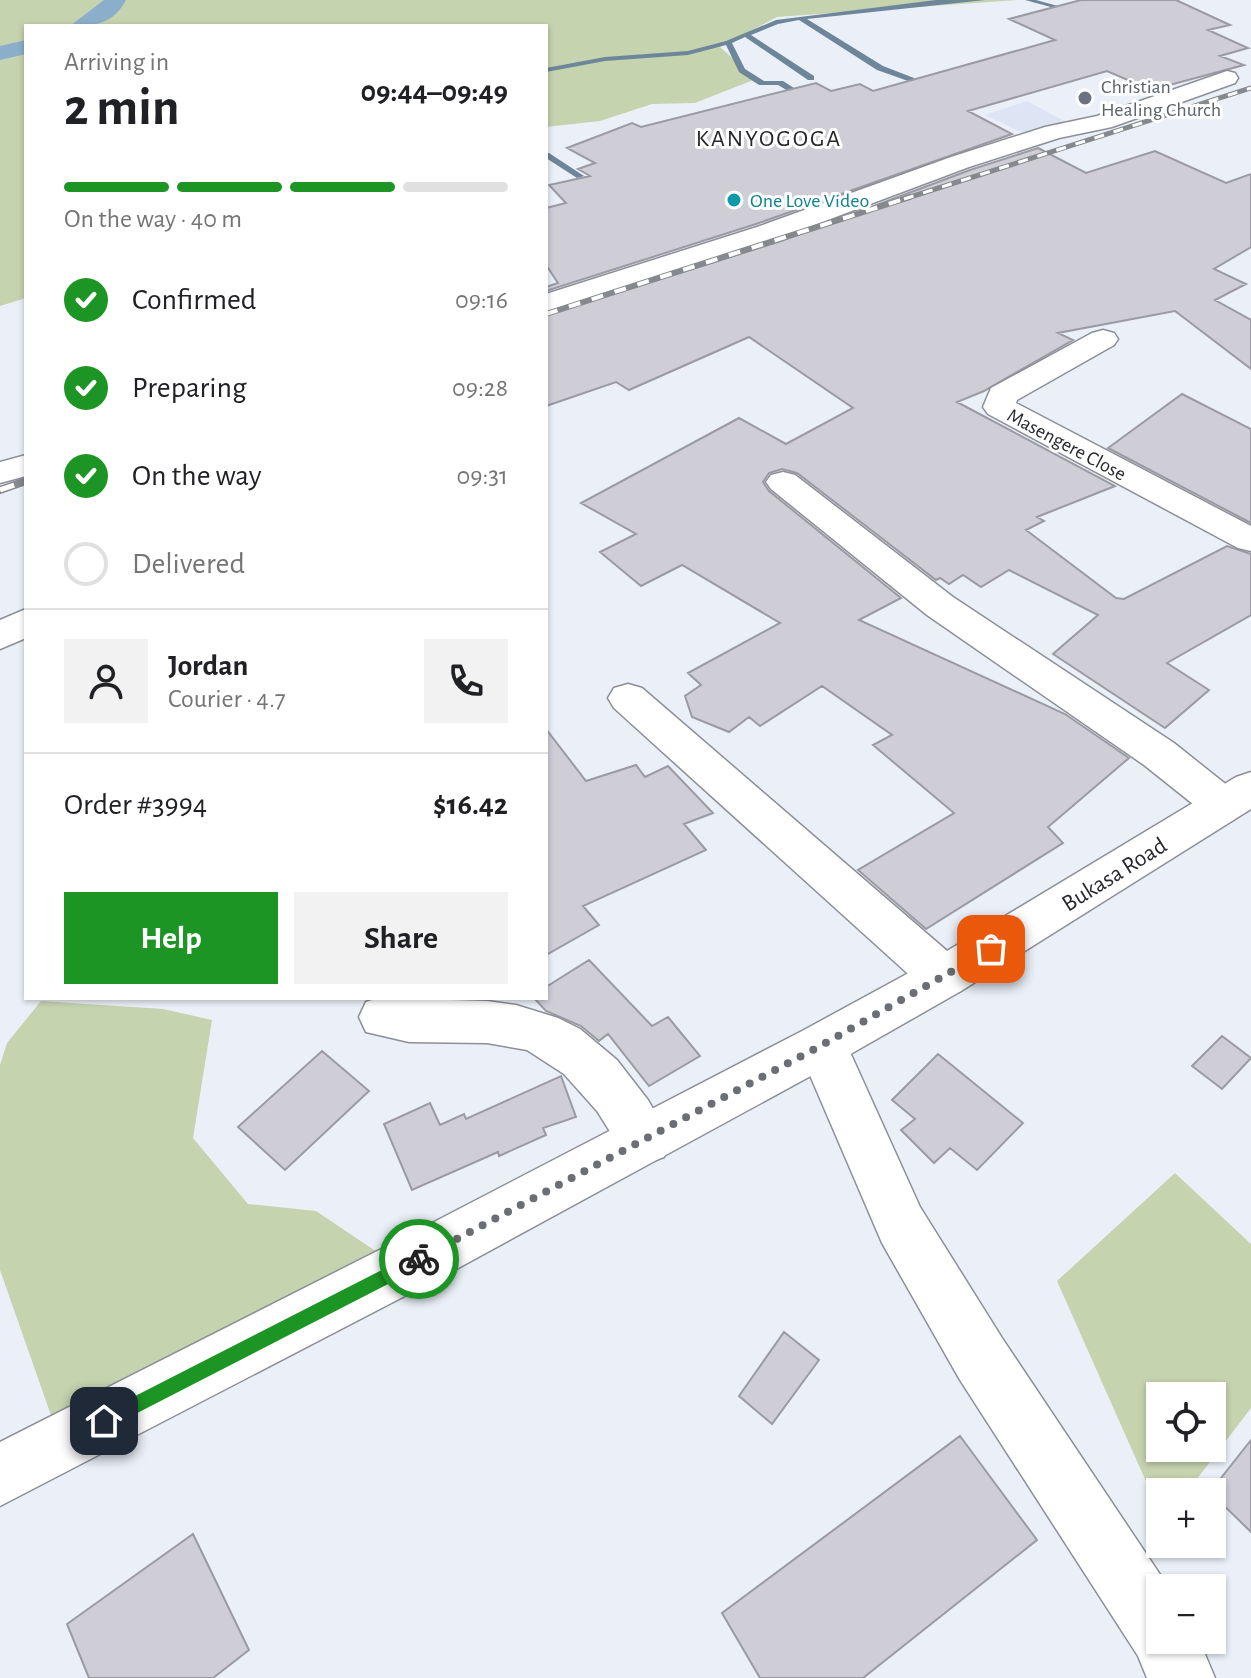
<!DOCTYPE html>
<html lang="en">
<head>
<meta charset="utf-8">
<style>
  :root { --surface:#fff; --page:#f2f2f2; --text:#202124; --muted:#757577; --line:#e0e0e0; --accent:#1d9524 }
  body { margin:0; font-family:"Alegreya Sans",sans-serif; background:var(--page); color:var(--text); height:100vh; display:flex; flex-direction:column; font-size:30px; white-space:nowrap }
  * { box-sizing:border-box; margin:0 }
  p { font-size:26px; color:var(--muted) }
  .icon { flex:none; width:44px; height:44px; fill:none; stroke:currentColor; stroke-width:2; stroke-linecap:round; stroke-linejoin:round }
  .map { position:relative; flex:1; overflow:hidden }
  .panel { position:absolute; left:24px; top:24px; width:524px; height:976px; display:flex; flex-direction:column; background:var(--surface); border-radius:0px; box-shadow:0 2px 6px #0004 }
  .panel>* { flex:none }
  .buttons { position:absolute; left:1146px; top:1382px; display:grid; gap:16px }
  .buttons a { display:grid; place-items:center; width:80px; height:80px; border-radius:0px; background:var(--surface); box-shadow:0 2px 6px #0004; font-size:40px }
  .pin { position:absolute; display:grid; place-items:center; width:68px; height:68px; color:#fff; margin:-34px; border-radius:16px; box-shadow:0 4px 12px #0006 }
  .courier { position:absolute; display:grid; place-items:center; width:80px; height:80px; margin:-40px; border:6px solid #1d9524; border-radius:50%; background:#fff; color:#222; box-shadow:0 2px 10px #0007 }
  .head em { font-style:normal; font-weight:600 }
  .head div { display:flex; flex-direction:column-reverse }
  .head { display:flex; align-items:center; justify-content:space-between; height:136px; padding:0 40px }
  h1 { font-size:52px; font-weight:600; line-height:60px }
  .bar { display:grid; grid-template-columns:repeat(4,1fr); gap:12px 8px; align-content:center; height:96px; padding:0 40px }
  .bar i { height:10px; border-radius:6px; background:var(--line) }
  .bar .selected { background:var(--accent) }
  .bar p { grid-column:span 4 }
  .line { display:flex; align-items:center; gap:20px; padding:0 40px; border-top:2px solid var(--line) }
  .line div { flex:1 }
  .round { display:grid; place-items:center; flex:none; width:84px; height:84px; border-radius:0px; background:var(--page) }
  ol { padding:0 40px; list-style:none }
  li { display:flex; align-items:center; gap:24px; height:88px }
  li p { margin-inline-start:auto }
  li .icon { padding:8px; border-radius:50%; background:var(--accent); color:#fff; stroke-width:4 }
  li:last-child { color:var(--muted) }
  li i { width:44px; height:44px; border:4px solid var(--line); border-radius:50% }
  .primary-button { display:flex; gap:16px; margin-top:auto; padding:16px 40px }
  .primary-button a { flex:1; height:92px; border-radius:0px; background:var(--accent); color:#fff; font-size:32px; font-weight:600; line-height:92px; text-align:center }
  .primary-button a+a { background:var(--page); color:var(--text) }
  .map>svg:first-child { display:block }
</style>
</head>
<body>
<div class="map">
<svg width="1251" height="1678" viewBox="0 0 1251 1678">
  <rect width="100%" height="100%" fill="#ebf0f8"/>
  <path fill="#dde5f4" d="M1027 101 1068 123 1027 135 985 115Z"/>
  <path fill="#c5d3af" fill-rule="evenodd" d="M0 0H1017L777 17 720 47 756 79 695 103 652 104 600 121 546 127V26H26V298L0 306Z
    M41 1001 163 1009 212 1020 193 1138 248 1204 316 1211 383 1256 53 1421 0 1270V1065L7 1043Z
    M1175 1173 1251 1244V1408L1187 1492H1160V1513L1057 1281ZM1160 1396H1212V1448H1160Z"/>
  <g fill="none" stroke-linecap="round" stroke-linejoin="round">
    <path fill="#6d869a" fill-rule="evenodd" d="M936 0H985L807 19 883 66 914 78 915 80 911 82 877 70 799 20 778 24 751 35 814 76V80H808L745 37 732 43 745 69 764 81H783L808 97V101H805L778 85H759L739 72 726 45 688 55 605 61 546 72V68L605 57 688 51 726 41 776 20Z
      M1025 0H1036L1076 11 1073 13Z
      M546 153H549L584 176 577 178 546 158Z"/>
    <path fill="#8bafca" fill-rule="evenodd" d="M104 0H126C113 24 96 26 70 26Z
      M26 40V54L0 60V46Z"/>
  </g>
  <path fill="#cfced7" stroke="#9b9aa3" stroke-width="2" d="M1081 0H1176L1230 25 1208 30 1248 48 1220 56 1244 65 1151 90 1107 71 968 111 1012 134 756 224 546 291V287L558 283 546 265V208L566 203 549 185 590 176 578 169 595 163 567 148 632 123 641 127 816 83 831 91 860 84 873 91 1055 40 1009 19Z
    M1038 148 1086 173 1155 151 1226 183 1251 174V247L1214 269 1246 284 1215 300 1251 320V369L1175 311 1058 333 1073 340 984 391 957 402 1115 486 1037 517 1044 521 1026 530 1116 598 1124 599 1227 546 1251 554V615L1167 663 1209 690 1165 728 1053 654 1098 615 1009 570 981 587 963 575 949 584 940 578 936 580 797 473 782 469 769 473 763 482 769 491 901 598 859 620 1065 714 1129 758 1048 827 1063 843 926 929 858 870 954 813 873 745 892 735 822 686 760 726 749 717 729 732 692 717 685 696 701 685 688 673 780 623 682 565 641 586 600 552 636 534 581 503 739 418 786 444 853 408 749 337 629 390 616 382 546 406V315L778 242 970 170Z
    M1182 394 1251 429V523L1108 448Z
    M546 729 586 781 636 765 645 777 668 766 713 813 684 824 706 850 583 906 599 925 546 955Z
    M589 960 652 1026 668 1017 700 1056 649 1086 608 1034 599 1041 581 1026 546 1011 534 998H546V987Z
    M1222 1036 1251 1058 1222 1089 1192 1066Z
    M322 1051 369 1091 285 1170 238 1127Z
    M938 1054 1023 1123 977 1170 950 1148 934 1163 901 1130 915 1119 892 1100Z
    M561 1076 576 1117 543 1128 546 1135 499 1156 498 1152 412 1190 384 1124 430 1103 440 1125 464 1114 466 1119Z
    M784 1332 819 1360 772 1424 739 1396Z
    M960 1436 1037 1540 863 1678H760L722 1613Z
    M1251 1440V1532L1210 1492Z
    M193 1534 249 1650 213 1678H89L67 1624Z"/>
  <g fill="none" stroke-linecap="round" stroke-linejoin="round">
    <g stroke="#8c8f97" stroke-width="3">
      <path id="minor" d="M1227 71 1235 73 1238 78 1235 83 1112 127 1059 138 969 167 777 239 546 312V294L757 227 951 157 1045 127 1097 116Z
        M1103 330 1114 333 1118 339 1114 345 1017 400 1016 403 1251 526V551L1238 548 988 414 983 407 991 388 1092 333Z
        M26 455V476L0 483V462Z
        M783 472 795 475 953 597 1174 743 1238 794 1245 805 1238 816 1223 821 1208 816 1144 765 927 615 771 489 766 482 771 475Z
        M26 609V638L0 649V620Z
        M628 684 642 688 961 963 968 977 961 991 944 997 927 991 614 708 608 698 614 688Z
        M378 998 487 1001 516 1005 558 1018 580 1029 617 1060 648 1100 671 1140 664 1157 645 1164 626 1157 597 1111 564 1074 527 1050 487 1043 409 1042 366 1032 359 1017 366 1002Z
        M822 1023 840 1030 920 1207 1002 1338 1169 1588H1160V1640H1199L1215 1678H1147L1138 1656 960 1380 882 1243 797 1045 804 1030Z"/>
    </g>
    <g stroke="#8c8f97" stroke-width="3">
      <path id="tertiary" d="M1251 772V809L961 991 840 1060 449 1273 0 1506V1442L409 1235 804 1030 927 963 1236 777Z"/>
    </g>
    <use href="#minor" fill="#fff" fill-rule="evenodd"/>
    <use href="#tertiary" fill="#fff" fill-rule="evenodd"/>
    <g stroke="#85898e" stroke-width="5">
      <path id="rail-far2" d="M904 199 1251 88"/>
    </g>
    <g stroke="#85898e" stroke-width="6">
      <path id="rail-far1" d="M546 314 910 197"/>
    </g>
    <g stroke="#85898e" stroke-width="8">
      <path id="rail" d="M0 490 26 481"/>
    </g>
    <use href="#rail-far2" stroke="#fff" stroke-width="3" stroke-dasharray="10" stroke-linecap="butt"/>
    <use href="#rail-far1" stroke="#fff" stroke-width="4" stroke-dasharray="12" stroke-linecap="butt"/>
    <use href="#rail" stroke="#fff" stroke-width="5" stroke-dasharray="15" stroke-linecap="butt"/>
  </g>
  <path fill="#1d9524" d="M419 1251 425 1253 428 1259 425 1265 110 1427 104 1430 98 1427 95 1421 98 1415Z"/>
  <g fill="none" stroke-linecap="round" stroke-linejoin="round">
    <path stroke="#6b6e73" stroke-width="8" stroke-dasharray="0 14.4" d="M419 1259 822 1045 991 949"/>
  </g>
  <circle fill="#6b7280" stroke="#fff" stroke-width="3" cx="1085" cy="98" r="8"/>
  <circle fill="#0f9aa8" stroke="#fff" stroke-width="3" cx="734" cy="200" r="8"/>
  <g text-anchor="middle" stroke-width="6" stroke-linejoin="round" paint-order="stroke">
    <g font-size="20" fill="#5b616d" stroke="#fff" text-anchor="start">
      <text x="1101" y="93">Christian<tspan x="1101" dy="23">Healing Church</tspan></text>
    </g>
    <g font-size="20" fill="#0d838f" stroke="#fff" text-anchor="start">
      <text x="750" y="207">One Love Video</text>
    </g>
    <g font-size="20" fill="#26282b" stroke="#fff">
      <text transform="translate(1067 444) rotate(28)" y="7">Masengere Close</text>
    </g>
    <g font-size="24" letter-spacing="2" fill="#26282b" stroke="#fff">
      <text x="769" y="146">KANYOGOGA</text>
    </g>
    <g font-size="24" fill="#26282b" stroke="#fff">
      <text transform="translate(1114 874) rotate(-32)" y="8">Bukasa Road</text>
    </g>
  </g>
</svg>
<div class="buttons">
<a><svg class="icon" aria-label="locate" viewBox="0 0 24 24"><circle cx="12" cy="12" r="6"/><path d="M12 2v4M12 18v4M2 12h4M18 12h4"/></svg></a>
<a>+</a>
<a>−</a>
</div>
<div class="pin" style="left:991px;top:949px;background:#ea580c"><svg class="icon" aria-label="bag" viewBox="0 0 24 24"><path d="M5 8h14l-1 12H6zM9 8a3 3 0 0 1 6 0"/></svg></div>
<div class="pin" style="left:104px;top:1421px;background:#1f2937"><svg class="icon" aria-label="home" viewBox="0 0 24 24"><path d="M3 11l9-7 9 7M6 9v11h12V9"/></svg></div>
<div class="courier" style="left:419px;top:1259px"><svg class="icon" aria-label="bike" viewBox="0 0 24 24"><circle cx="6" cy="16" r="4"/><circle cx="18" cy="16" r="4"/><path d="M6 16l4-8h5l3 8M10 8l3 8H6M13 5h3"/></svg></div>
<section class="panel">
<div class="head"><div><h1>2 min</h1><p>Arriving in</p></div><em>09:44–09:49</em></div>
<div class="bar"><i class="selected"></i><i class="selected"></i><i class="selected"></i><i></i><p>On the way · 40 m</p></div>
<ol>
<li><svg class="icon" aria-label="check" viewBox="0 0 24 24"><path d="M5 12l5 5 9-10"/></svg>Confirmed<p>09:16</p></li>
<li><svg class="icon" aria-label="check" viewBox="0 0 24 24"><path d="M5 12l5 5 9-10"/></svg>Preparing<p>09:28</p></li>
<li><svg class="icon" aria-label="check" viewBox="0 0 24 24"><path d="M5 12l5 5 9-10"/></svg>On the way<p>09:31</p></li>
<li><i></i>Delivered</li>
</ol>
<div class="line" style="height:144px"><a class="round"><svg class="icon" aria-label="person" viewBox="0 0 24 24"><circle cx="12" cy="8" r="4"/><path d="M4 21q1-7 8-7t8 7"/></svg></a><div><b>Jordan</b><p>Courier · 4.7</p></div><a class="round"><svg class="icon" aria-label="phone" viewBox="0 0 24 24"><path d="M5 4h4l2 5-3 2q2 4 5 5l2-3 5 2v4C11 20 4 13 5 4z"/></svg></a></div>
<div class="line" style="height:104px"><div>Order #3994</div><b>$16.42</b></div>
<div class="primary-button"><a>Help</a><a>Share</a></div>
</section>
</div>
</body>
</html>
